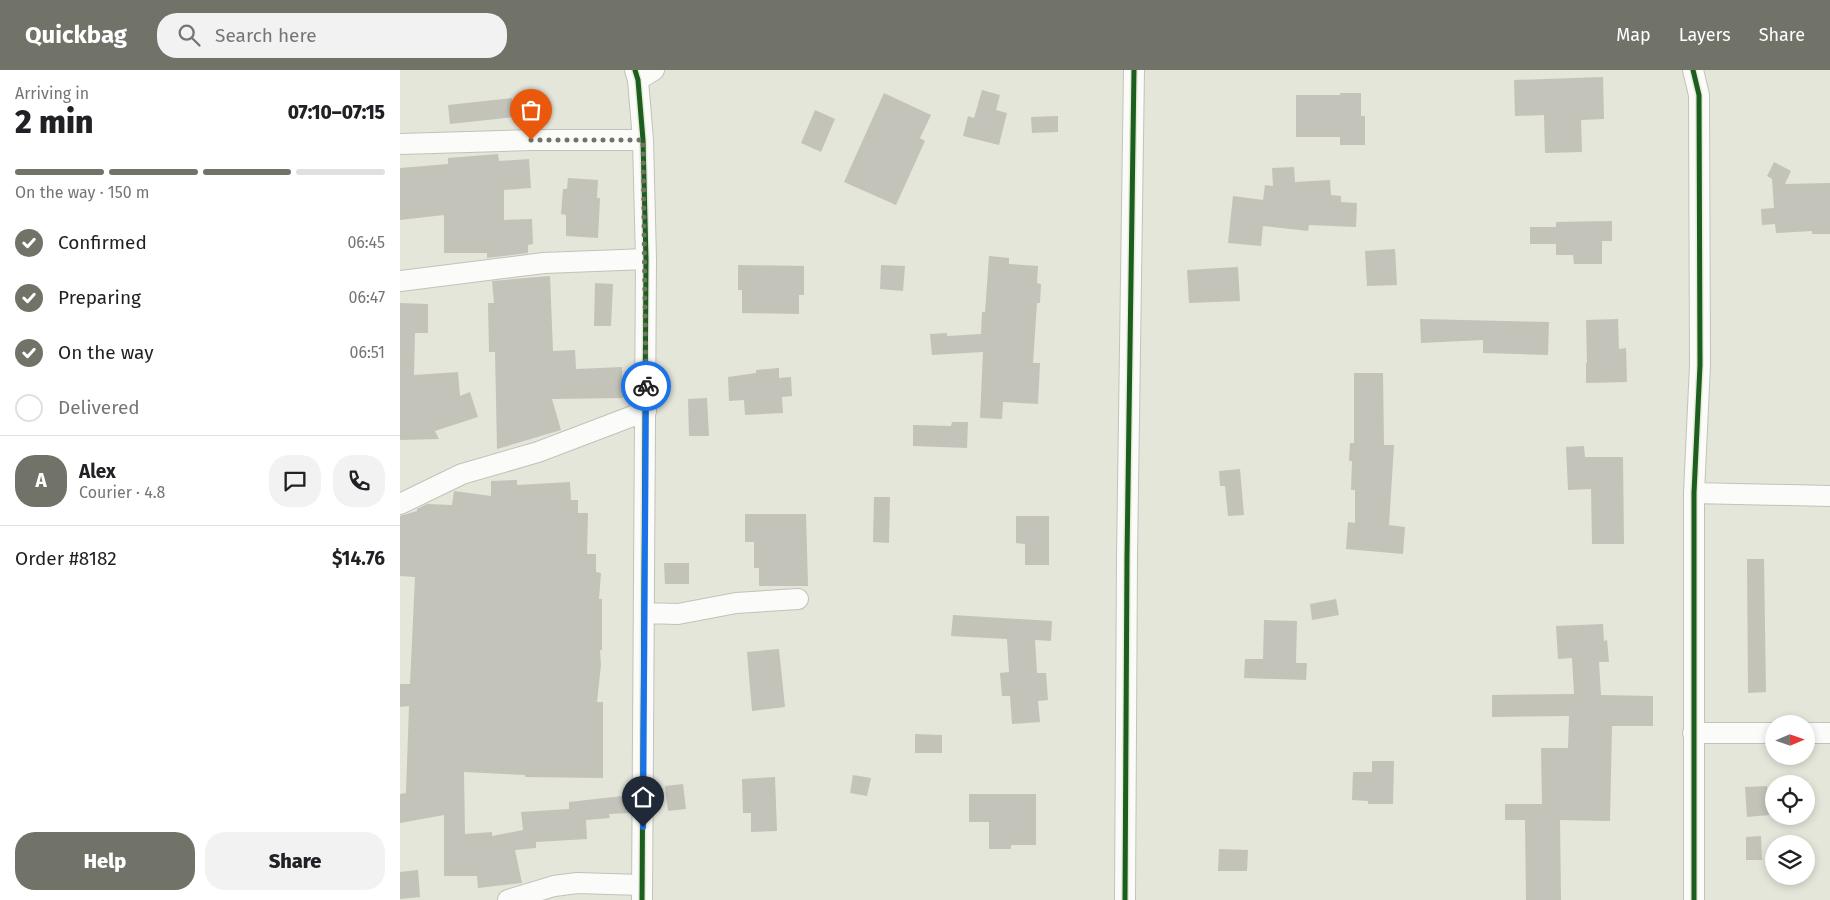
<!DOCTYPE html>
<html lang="en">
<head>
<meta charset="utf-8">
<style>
  :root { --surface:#fff; --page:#f2f2f2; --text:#202124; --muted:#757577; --line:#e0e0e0; --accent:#717369 }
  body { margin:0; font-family:"Fira Sans",sans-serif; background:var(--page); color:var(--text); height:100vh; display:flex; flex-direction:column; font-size:19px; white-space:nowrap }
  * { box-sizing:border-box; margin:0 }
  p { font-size:16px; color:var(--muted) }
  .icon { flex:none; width:28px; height:28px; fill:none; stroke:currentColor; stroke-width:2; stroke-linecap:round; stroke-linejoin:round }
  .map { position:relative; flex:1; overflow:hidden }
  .sheet { display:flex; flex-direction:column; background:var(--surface); width:400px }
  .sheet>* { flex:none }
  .needle { width:32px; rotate:88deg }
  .controls { position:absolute; left:1365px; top:645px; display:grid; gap:10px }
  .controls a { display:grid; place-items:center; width:50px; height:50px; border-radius:50%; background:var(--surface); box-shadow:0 2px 8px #0003; font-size:25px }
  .pin { position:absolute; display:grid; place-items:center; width:42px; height:42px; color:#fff; margin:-51px -21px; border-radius:50% 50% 50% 0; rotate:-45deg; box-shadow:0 0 5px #0007 }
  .pin .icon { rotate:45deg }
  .courier { position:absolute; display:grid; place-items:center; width:50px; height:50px; margin:-25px; border:4px solid #1a73e8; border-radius:50%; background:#fff; color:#222; box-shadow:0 1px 6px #0007 }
  .headline em { font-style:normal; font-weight:800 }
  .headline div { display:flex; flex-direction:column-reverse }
  .headline { display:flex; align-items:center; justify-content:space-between; height:85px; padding:0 15px }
  h1 { font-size:32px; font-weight:800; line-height:38px }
  .bar { display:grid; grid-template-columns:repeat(4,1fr); gap:8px 5px; align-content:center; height:60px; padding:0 15px }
  .bar i { height:6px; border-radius:4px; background:var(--line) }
  .bar .on { background:var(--accent) }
  .bar p { grid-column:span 4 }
  .line { display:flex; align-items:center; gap:12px; padding:0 15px; border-top:1px solid var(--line) }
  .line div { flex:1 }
  .round { display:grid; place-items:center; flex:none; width:52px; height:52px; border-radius:20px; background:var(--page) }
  ol { padding:0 15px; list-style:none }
  li { display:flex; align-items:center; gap:15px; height:55px }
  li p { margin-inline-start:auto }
  li .icon { padding:5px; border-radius:50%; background:var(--accent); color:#fff; stroke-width:4 }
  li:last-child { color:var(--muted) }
  li i { width:28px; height:28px; border:2px solid var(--line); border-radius:50% }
  .cta { display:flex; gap:10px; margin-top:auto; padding:10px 15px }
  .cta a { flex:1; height:58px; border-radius:20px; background:var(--accent); color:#fff; font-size:20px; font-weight:800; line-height:58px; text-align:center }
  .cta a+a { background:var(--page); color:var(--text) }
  header { display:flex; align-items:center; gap:30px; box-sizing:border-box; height:70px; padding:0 25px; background:var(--accent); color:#fff }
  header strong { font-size:24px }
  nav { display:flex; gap:28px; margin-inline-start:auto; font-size:18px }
  .search { width:350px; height:45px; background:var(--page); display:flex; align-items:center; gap:12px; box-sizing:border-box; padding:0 18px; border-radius:20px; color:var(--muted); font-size:19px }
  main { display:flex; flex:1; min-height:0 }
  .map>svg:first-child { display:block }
</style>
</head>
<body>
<header>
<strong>Quickbag</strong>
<div class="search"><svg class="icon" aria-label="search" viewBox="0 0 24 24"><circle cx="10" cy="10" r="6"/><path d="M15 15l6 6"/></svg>Search here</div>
<nav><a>Map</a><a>Layers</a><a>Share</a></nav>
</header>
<main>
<section class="sheet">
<div class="headline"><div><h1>2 min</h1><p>Arriving in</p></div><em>07:10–07:15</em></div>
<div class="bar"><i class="on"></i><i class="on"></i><i class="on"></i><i></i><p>On the way · 150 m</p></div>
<ol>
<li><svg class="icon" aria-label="check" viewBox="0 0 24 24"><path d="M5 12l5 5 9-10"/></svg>Confirmed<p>06:45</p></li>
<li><svg class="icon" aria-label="check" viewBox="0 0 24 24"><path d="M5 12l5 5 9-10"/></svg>Preparing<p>06:47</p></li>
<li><svg class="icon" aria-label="check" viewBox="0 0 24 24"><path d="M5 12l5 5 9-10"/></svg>On the way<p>06:51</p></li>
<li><i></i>Delivered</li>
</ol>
<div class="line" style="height:90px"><b class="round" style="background:var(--accent);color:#fff">A</b><div><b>Alex</b><p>Courier · 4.8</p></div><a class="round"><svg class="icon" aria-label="chat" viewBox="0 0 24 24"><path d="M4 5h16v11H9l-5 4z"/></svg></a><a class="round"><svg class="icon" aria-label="phone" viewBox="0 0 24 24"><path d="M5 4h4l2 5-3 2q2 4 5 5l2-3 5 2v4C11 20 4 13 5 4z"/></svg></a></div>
<div class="line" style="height:65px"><div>Order #8182</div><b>$14.76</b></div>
<div class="cta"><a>Help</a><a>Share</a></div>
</section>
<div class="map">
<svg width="1430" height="830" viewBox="0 0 1430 830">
  <rect width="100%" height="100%" fill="#e4e6da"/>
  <path fill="#c3c3b9" d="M1203 7 1204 49 1181 50 1182 82 1145 83 1144 45 1115 46 1114 10Z
    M582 20 600 25 596 40 607 43 599 75 563 66 568 46 574 48Z
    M484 23 531 45 520 68 525 71 496 135 444 112Z
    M940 23H961V46H965V75H940V67H896V25H940Z
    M112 28 114 47 50 54 48 35Z
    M415 40 435 49 421 82 401 73Z
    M658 46V62L632 63 631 47Z
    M98 84 99 91 129 89 131 118 104 120V150L132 149 133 174 128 175V183L87 188V183H44V145L0 150V98L48 94V88Z
    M1374 92 1391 101 1385 114 1430 113V164H1412V161L1376 163 1375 154 1362 155 1361 139 1374 138 1372 109 1367 106Z
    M894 97 895 112 930 110 931 125 941 126V132L957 133 956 157 909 155 908 161 863 156 861 176 828 173 833 126 863 130 865 115 873 116 872 98Z
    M168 108 198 110 197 128H200L198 168 166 166V145L161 144 163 119H167Z
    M1212 151V171H1202V194H1174L1173 185H1156V174H1130V157H1156V152Z
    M995 179 997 215 967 216 965 181Z
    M589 186 609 188V194L638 196 637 213 641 214 640 233H637L633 293H640L638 334 603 332 602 349 580 348 583 282 532 285 530 264 547 263V266L581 264 582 242H585Z
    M338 195 404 196V225H399V244L342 243V220H338Z
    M481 195 505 196 503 221 480 219Z
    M838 197 840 231 789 233 787 200Z
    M150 206 153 281 175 280 176 299 222 297 223 328 152 329 161 360 97 379 95 282H89L88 233H94L92 211Z
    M195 213 213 214 211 256H194Z
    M0 233 28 234V263H15L14 305 58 302 60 326 70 322 78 347 35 361 39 369 0 370Z
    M1020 249 1149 252 1148 285 1083 283V270L1021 273Z
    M1218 249 1219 279 1226 278 1227 312 1186 313V293H1187L1186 250Z
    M379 298V308L391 307 392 326 382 327 383 343 345 345 344 330 329 331 328 307 356 303V300Z
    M954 303H983L984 375H994L989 455 1005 457 1003 484 946 479 948 452 955 453V420H951L952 391H949L950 373H954Z
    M307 328 309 366H289L288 329Z
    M552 352H568L567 378 513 376V355L551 356Z
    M1184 376 1185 387H1223L1224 474H1192L1191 419 1168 420 1166 377Z
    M840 399 844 445 828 446 825 416H820L819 401Z
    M117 410V415L170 412 171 430H178V443H188L187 484H196V502L201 503 199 529H202V580H200L201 595 197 632H203V708L125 707V705L64 702 65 764 92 762V766L123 760 121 742 169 739V732L231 725V743L209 744 210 748 186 750 187 769 136 772V778L115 780 122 813 78 818 77 806H44V745L0 753V724L6 723 9 636 0 637V614H10L15 507 0 506V446L17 441V439L27 434 52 435 54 421 91 426V411Z
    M474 427H490L489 473 473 472Z
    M345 444H406L408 516H359V498H354V472H345Z
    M616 446H649V495H625V474L616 473Z
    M1347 489H1364L1366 622 1348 623Z
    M264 493H289V514H265Z
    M936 529 939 545 912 550 910 534Z
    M553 545 652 551 651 571 635 570 637 603H646L648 630 638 631 640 652 612 654 610 626H602L600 603 609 602 607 569 551 566Z
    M864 550 897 551 896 593H907L906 610 844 608 845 589H863Z
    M1203 554 1204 571 1207 570 1209 592H1199L1201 625 1253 626V656H1212L1210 751 1160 750 1161 830H1126L1125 750H1105V734H1142L1141 678H1168L1169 646 1092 647V625L1174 624 1172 588 1158 589 1156 556Z
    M379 579 385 637 352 641 347 582Z
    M515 664 542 665V683H515Z
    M972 691H994L993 734H968V731L952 730 953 702H972Z
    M453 705 471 708 467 726 450 723Z
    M375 707 377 761 351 762V743H343L342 709Z
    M283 714 286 739 268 741 265 716Z
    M1367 716 1369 745 1347 747 1345 717Z
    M569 724H636V775H611V779H589V752H569Z
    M1361 766 1362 790H1346V767Z
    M819 779 848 780 847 801H818Z
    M18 800 20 827 0 829V802Z"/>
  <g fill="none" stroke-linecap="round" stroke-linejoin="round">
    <g stroke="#c1c3b9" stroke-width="22">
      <path id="street" d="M235 0 238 10 243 70 246 189 242 830
        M1293 0 1299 25 1300 295 1294 423V830
        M238 10 254 0
        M0 74 131 70H243
        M0 211 144 193 246 189
        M1294 423 1430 426
        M0 434 62 404 138 382 246 341
        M244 543 278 544 336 533 398 529
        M1293 663H1374
        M1406 663H1430
        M108 830 154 816 177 813 242 815
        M725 830 727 487 734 0"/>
    </g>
    <use href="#street" stroke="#fbfbf9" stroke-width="20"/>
    <g stroke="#e7ebd5" stroke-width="8">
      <path id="cycleway" d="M235 0 238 10 243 70 246 189 242 830
        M1293 0 1299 25 1300 295 1294 423V830
        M725 830 727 487 734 0"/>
    </g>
    <use href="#cycleway" stroke="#1b5e20" stroke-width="5"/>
  </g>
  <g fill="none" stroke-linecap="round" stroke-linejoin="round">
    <path stroke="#717369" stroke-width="5" stroke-dasharray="0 9" d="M131 70H243L246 316"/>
    <path stroke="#1a73e8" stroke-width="6" d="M243 757 246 316"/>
  </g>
</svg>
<div class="controls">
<a><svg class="needle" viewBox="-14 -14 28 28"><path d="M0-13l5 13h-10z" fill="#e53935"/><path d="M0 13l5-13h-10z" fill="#757577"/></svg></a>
<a><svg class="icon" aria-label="locate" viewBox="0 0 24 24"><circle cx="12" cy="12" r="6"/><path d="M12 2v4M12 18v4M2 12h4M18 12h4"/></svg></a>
<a><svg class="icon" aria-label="layers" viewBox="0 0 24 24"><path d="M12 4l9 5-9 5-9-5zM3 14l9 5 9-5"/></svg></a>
</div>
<div class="pin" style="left:131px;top:70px;background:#ea580c"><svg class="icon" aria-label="bag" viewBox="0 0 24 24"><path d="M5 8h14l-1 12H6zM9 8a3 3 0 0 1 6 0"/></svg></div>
<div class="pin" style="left:243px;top:757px;background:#1f2937"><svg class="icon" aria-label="home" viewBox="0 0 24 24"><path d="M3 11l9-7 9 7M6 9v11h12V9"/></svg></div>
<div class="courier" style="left:246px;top:316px"><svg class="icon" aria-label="bike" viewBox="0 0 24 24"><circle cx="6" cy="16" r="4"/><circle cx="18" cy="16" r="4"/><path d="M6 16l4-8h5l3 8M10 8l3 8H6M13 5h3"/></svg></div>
</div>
</main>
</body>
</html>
